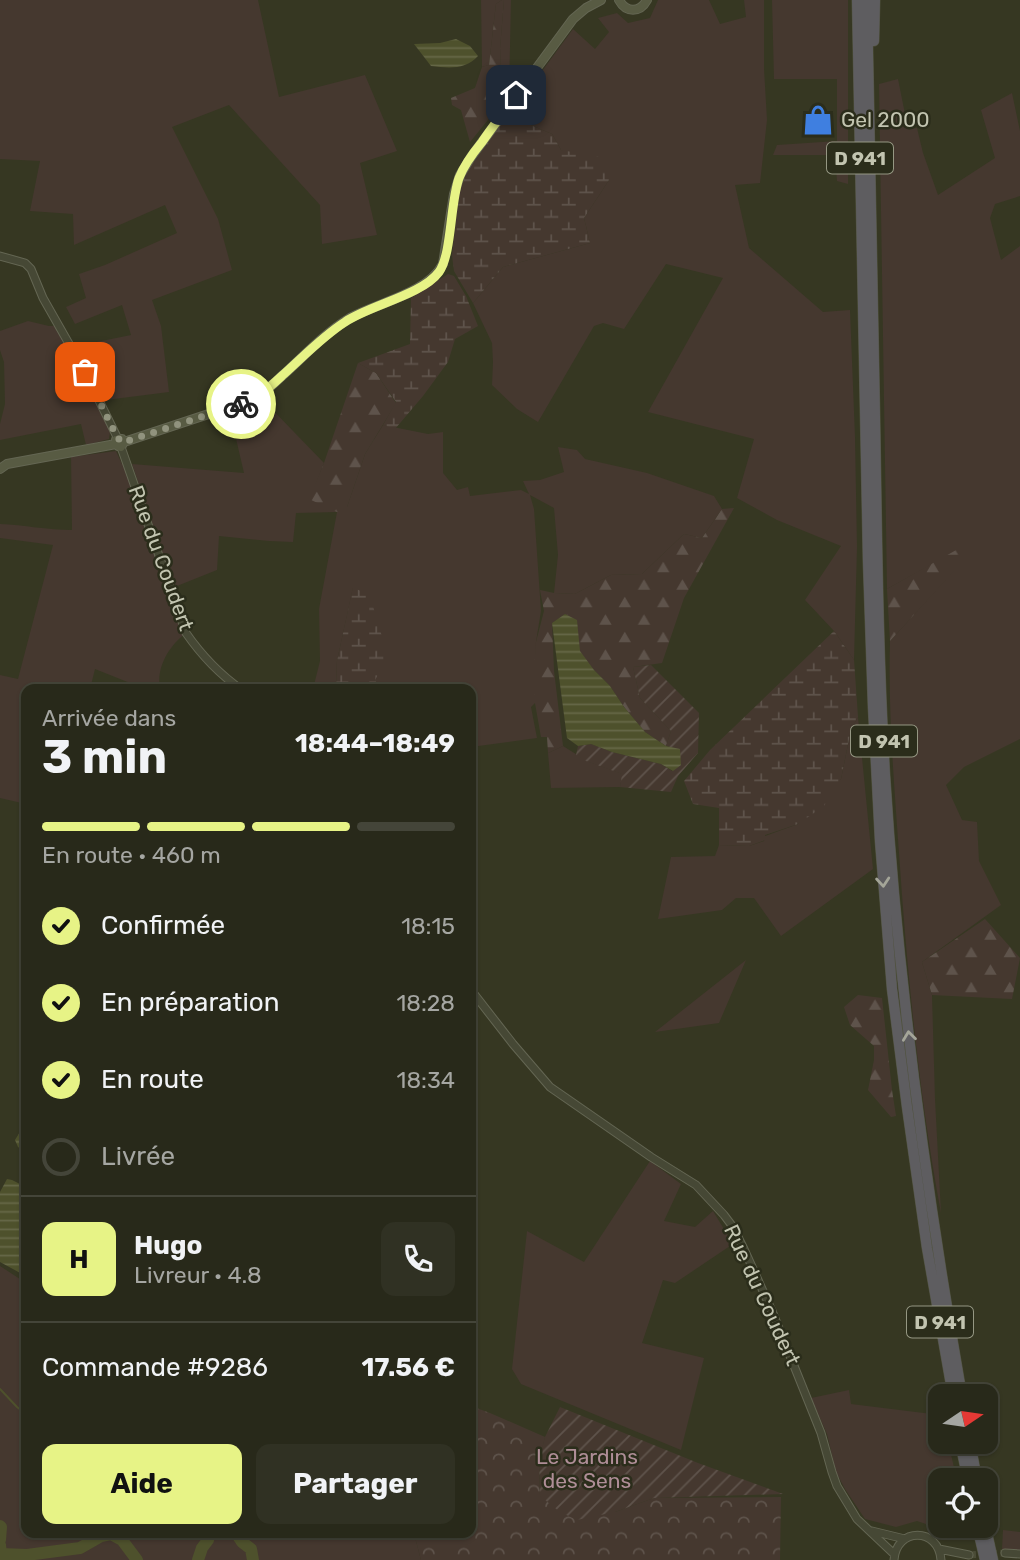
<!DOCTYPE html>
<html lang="fr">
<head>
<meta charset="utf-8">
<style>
  :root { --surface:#28291a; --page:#303123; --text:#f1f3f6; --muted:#a5a6a2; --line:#444539; --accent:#e7f386 }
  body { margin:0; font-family:Rubik,sans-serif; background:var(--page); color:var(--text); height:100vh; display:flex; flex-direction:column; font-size:26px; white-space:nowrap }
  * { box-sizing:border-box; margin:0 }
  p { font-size:23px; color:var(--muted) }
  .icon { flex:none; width:38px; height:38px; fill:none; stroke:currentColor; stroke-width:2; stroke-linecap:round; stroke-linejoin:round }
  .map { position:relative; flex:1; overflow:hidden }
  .sheet { position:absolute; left:21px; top:684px; width:455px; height:854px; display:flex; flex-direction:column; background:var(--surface); border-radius:14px; box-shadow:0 2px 5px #0004,0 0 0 2px var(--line) }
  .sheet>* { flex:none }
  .needle { width:46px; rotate:77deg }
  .controls { position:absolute; left:928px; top:1384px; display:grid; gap:14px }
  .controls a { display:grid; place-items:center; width:70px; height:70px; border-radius:14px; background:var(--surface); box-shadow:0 2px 5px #0004,0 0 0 2px var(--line); font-size:35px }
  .pin { position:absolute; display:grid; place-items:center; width:60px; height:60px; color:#fff; margin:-30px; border-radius:14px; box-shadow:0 4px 10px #0006 }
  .courier { position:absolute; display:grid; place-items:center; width:70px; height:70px; margin:-35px; border:5px solid #e7f386; border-radius:50%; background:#fff; color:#222; box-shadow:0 2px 9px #0007 }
  .head em { font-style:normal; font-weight:700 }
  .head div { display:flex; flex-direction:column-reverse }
  .head { display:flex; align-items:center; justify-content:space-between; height:119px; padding:0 21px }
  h1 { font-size:46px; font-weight:700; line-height:52px }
  .bar { display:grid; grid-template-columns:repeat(4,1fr); gap:10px 7px; align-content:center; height:84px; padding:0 21px }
  .bar i { height:9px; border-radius:5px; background:var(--line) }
  .bar .on { background:var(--accent) }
  .bar p { grid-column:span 4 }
  .line { display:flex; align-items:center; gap:18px; padding:0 21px; border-top:2px solid var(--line) }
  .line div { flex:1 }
  .round { display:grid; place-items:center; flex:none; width:74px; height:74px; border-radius:14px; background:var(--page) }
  ol { padding:0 21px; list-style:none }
  li { display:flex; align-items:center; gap:21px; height:77px }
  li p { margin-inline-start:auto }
  li .icon { padding:7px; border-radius:50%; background:var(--accent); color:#111; stroke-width:4 }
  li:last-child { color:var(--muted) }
  li i { width:38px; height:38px; border:4px solid var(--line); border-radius:50% }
  .button { display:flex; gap:14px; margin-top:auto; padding:14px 21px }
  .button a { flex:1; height:80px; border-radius:14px; background:var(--accent); color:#111; font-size:28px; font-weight:700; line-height:80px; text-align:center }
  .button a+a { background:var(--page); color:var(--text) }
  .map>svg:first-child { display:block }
</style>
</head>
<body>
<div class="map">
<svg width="1020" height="1560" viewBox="0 0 1020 1560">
  <defs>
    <pattern id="forest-firs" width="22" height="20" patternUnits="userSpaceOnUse" patternTransform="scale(1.75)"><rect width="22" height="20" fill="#45382f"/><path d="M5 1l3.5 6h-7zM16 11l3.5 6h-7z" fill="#5e534b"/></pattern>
    <pattern id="wetland-marsh" width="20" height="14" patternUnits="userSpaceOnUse" patternTransform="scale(1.75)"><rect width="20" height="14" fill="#45382f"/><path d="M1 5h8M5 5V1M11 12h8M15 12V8" fill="none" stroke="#5e534b"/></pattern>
    <pattern id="park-crowns" width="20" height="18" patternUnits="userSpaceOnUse" patternTransform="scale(1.75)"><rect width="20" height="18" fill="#45382f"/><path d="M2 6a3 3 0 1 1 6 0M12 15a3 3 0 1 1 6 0" fill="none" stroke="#5e534b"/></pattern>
    <pattern id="garden-furrows" width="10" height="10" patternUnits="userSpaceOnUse" patternTransform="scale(1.75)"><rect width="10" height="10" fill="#45382f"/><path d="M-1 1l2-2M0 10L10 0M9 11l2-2" fill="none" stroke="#5e534b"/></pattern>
    <pattern id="water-rules" width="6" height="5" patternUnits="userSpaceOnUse" patternTransform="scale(1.75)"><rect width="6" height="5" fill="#4e512c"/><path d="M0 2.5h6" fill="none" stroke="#666848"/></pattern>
  </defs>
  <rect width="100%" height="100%" fill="#363722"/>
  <path fill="#45382f" d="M0 0H258L279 97 365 75 397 151 360 163 377 235 322 244 320 205 229 105 172 127 218 219 232 270 152 300 161 326 169 392 106 400 77 346 131 335 122 305 75 324 66 307 86 298 79 274 105 265 177 233 165 205 74 245 73 214 30 211 40 161 0 159Z
    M481 0H502L496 4 489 65 482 67Z
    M504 0H511L509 94 502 90 500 48Z
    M658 0H709L720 24 746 17 744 0H764V69L767 120 760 183 735 185 749 248 823 312 850 310 855 437 857 547 854 660 834 631 805 600 841 546 777 520 737 498 754 439 648 412 723 278 666 264 624 329 603 323 594 326 538 422 517 409 492 385 493 362 492 343 473 303 503 267 590 243 584 218 609 180 561 150 552 134 509 116 573 29 595 49 609 32 598 18 617 13 628 23 650 18Z
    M772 0H848V184L837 181 835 155H773L777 145 837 141V79H774Z
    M898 79 908 129 917 128 923 153 938 195 995 158 981 110 1012 93 1020 131V196L995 204 990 218 1001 260 1020 246V739L964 767 946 785 962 820 977 822 979 861 1001 905 922 962 932 995 935 1099 941 1213C919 1095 907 972 899 853 894 783 888 711 890 641L965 558 958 550 887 589 879 84Z
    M28 321 49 326H56L106 422 110 432 109 439 86 445 81 424 0 440V424L5 404 4 362 0 350V331Z
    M264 401 324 463 310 499 347 507 365 454 383 425 428 434 443 432V473L457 490 468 487 470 496 521 490 529 494 523 481 540 480 564 472 558 447 577 450 585 459 647 473 714 496 722 509 702 538 684 534 642 574 611 575 575 594 554 593 558 555 554 508 530 495 534 509 541 611 536 642 535 703 531 707 537 738 471 747V690L379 689 375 680 353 588 337 661 336 689H313L320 661 319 609 337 512 296 513 293 542 269 541 219 536 217 570 177 586 172 582 132 464 244 473 230 413Z
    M116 451 122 464H127L186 633C169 646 156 667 160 689H145L95 669 90 689 26 690V804L0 798V675L18 679 53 545 0 538V524C24 525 47 530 72 530L71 457Z
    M858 717 873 869 781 936 754 898H736L722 910 658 919 671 857 715 856 719 845 749 846 764 841 765 836 798 824 841 779 851 729Z
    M563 746 587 761 623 774 620 787 551 788 548 753Z
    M746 960 719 1023 655 1032Z
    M650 1161 681 1184 664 1221 695 1227 713 1211 733 1244 675 1283 663 1280 642 1343 704 1358 681 1450 521 1384 512 1369 527 1231 584 1262Z
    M0 1266 26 1283V1533H414L421 1560H0Z
    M849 1390 851 1404 940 1415V1442H948L957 1480H940V1526H967L970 1539 917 1521 896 1527 865 1519 845 1489 836 1472 827 1434 811 1398Z
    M1003 1530 1020 1532V1551L1002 1549Z"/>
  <path fill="url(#forest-firs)" d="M502 0H504L500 48 502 90 509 94 470 142 461 110 452 105 451 98 475 88 482 67 489 65 496 4Z
    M358 363 376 373 396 403 365 454 347 507 337 512 309 499 324 463Z
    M734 508 684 598 662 663 633 667 640 698 671 731 666 746 645 732 624 707 610 686 594 670 579 651 577 621 565 614 552 623 554 671 563 746 548 753 547 737H541L535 703 534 671 536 642 544 611 540 590 554 593 575 594 611 575 642 574 684 534 702 538 722 509Z
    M958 549 966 558 890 641 887 589Z
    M985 919 1020 958 1012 999 932 995 922 962Z
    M858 995 882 998 892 1090 896 1116 891 1117 868 1090 874 1060V1046L850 1025 844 1007Z"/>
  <path fill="url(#wetland-marsh)" d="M509 116 552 134 561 150 599 157 609 180 584 218 590 243 503 267 473 303 454 271 452 255 459 194 466 173 504 119Z
    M448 274 454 276 466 296 478 326 455 339 448 362 423 396 395 429 383 425 396 402 376 373 358 363 410 344 411 298Z
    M353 587 370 596 388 657 375 680 379 689H336L337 661Z
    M834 631 854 660 858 717 851 729 841 779 824 806 798 824 765 835V840L749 846 719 845V808L693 804 684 781 710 750Z"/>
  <path fill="url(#park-crowns)" d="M471 1406 490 1413 545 1437 539 1462 540 1496 615 1512 654 1498 781 1497 780 1560H421L414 1533H471Z"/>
  <path fill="url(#garden-furrows)" d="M651 665 699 713 698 753 678 776 671 792 620 787 622 774 586 761 576 755 578 746 591 744 612 752 661 764 672 771 680 750 666 746 671 731 640 698 633 667Z
    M560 1407 698 1463 783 1494 654 1498 615 1512 577 1520 560 1512 540 1496 539 1460 545 1437Z"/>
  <path fill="url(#water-rules)" d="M456 39 470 46 478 56C466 70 448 68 431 66L414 44 440 43Z
    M565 614 577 620 580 651 594 670 610 686 624 707 645 732 666 746 680 749 681 765 673 771 661 764 612 752 591 744 578 746 567 738 552 623Z
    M26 1122V1152L18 1147 15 1140Z
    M7 1179 12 1180 26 1187V1271L24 1275 0 1262V1192Z"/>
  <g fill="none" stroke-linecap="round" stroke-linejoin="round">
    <path stroke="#4e512c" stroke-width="2" d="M0 1389 17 1407 26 1414"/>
    <path stroke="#4e512c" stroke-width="12" d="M0 1526 1 1527 0 1540
      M236 1533 242 1542 251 1549 253 1560
      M0 1545 1 1554 27 1555 80 1548 101 1536 111 1534 122 1540 137 1560
      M198 1560 202 1548 208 1540 209 1533"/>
    <path stroke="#4b4c37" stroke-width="7" stroke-dasharray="7 3.5" stroke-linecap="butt" d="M969 1555 1005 1553"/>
    <g stroke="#646653" stroke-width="9">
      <path id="tertiary" d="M0 256 25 263 31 269 43 298 85 372 118 439
        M121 447 186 633C202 656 219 674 242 690
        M471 990 513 1044 550 1087 651 1157 696 1185 724 1215 733 1227 744 1249 772 1311 821 1433 832 1472 837 1486 857 1519 894 1554
        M872 1531 905 1539
        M939 1549 969 1555
        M1005 1553 1020 1554
        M894 1560C896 1527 939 1527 941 1560"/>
    </g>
    <g stroke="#646653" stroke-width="10">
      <path id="secondary" d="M619 0C626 13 640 13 647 0
        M124 442 254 399C265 393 274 383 283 375 304 356 325 333 350 318 379 302 427 294 443 264L454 194 460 175 471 157 573 19 586 8 601 0
        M0 469 7 464 116 444 118 446 121 447 124 442 122 439 116 440V444"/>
    </g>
    <g stroke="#515340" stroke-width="11">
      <path id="trunk" d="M857 0 868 562 873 707 880 841 892 989 907 1107 927 1248 953 1396
        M867 0C869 139 873 277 875 416 877 535 878 655 885 775 898 984 926 1190 962 1396
        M874 41 875 0
        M960 1442 968 1480
        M970 1442 977 1480
        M985 1524 993 1560
        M977 1526 985 1560"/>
    </g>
    <use href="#tertiary" stroke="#464835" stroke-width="7"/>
    <use href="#secondary" stroke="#585b43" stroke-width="8"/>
    <use href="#trunk" stroke="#5e5d60" stroke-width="10"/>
  </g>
  <defs><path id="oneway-chevron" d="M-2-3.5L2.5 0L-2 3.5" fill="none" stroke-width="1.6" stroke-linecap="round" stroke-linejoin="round" transform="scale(1.75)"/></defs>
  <g stroke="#a4a598">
    <use href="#oneway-chevron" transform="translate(883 882) rotate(85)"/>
    <use href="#oneway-chevron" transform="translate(909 1036) rotate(-97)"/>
  </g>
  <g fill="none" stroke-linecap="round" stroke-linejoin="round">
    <path stroke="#91937e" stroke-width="7" stroke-dasharray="0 12.6" d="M85 372 118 439H122L124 442 241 404"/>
    <path stroke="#e7f386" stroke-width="9" d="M241 404C259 398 271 386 284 374 304 356 323 336 345 322 370 305 422 295 439 272 452 254 450 203 459 178 464 165 473 153 482 142 493 126 505 111 516 95"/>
  </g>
  <defs>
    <g id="shop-bare" transform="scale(2.415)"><path d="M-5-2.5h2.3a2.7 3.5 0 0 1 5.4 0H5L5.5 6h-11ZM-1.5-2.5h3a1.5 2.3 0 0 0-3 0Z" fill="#3f7fe0" stroke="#2b2d1b" stroke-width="2.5" paint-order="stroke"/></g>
  </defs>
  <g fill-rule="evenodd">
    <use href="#shop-bare" x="818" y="120"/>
  </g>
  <g text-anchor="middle" stroke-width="5" stroke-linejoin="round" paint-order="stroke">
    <g fill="#2b2d1b" stroke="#959783" stroke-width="2">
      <rect x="827" y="142.5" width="66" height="31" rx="5"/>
      <rect x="851" y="725.5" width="66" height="31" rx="5"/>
      <rect x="907" y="1306.5" width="66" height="31" rx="5"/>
    </g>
    <g font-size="19" font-weight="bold" fill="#c2c4b0">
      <text x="860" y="165">D 941</text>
      <text x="884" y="748">D 941</text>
      <text x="940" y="1329">D 941</text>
    </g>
    <g font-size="21" fill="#c2c4b0" stroke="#2b2d1b" text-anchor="start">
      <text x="841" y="127">Gel 2000</text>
    </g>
    <g font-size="21" fill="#c2c4b0" stroke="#2b2d1b">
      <text transform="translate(161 558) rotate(70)" y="7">Rue du Coudert</text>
      <text transform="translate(762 1295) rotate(65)" y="7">Rue du Coudert</text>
    </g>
    <g font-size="21" fill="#af8e97" stroke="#2b2d1b">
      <text x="587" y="1464">Le Jardins<tspan x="587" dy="24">des Sens</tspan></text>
    </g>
  </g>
</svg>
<div class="controls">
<a><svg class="needle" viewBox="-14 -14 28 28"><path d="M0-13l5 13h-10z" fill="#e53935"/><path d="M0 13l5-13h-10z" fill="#a5a6a2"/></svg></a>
<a><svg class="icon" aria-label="locate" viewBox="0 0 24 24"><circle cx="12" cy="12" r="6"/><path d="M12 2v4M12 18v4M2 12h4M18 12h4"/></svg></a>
</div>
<div class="pin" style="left:85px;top:372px;background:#ea580c"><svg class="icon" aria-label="bag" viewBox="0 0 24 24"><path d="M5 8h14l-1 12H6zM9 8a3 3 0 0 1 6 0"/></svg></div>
<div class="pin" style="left:516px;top:95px;background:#1f2937"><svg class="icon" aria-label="home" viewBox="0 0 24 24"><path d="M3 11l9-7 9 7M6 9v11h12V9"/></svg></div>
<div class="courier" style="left:241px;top:404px"><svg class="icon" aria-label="bike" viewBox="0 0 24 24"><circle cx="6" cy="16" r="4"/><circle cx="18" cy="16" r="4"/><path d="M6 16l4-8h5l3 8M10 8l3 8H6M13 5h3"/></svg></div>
<section class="sheet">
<div class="head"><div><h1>3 min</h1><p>Arrivée dans</p></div><em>18:44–18:49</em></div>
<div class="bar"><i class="on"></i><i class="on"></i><i class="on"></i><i></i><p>En route · 460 m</p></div>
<ol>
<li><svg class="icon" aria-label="check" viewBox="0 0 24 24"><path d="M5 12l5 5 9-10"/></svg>Confirmée<p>18:15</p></li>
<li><svg class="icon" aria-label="check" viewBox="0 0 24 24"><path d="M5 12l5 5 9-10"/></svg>En préparation<p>18:28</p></li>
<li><svg class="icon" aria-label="check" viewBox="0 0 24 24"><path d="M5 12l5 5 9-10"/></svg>En route<p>18:34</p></li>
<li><i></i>Livrée</li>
</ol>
<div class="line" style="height:126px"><b class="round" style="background:var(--accent);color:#111">H</b><div><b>Hugo</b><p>Livreur · 4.8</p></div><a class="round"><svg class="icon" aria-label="phone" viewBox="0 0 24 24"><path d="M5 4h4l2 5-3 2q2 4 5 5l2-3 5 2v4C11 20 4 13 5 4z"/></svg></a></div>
<div class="line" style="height:91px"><div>Commande #9286</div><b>17.56 €</b></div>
<div class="button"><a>Aide</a><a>Partager</a></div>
</section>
</div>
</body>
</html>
